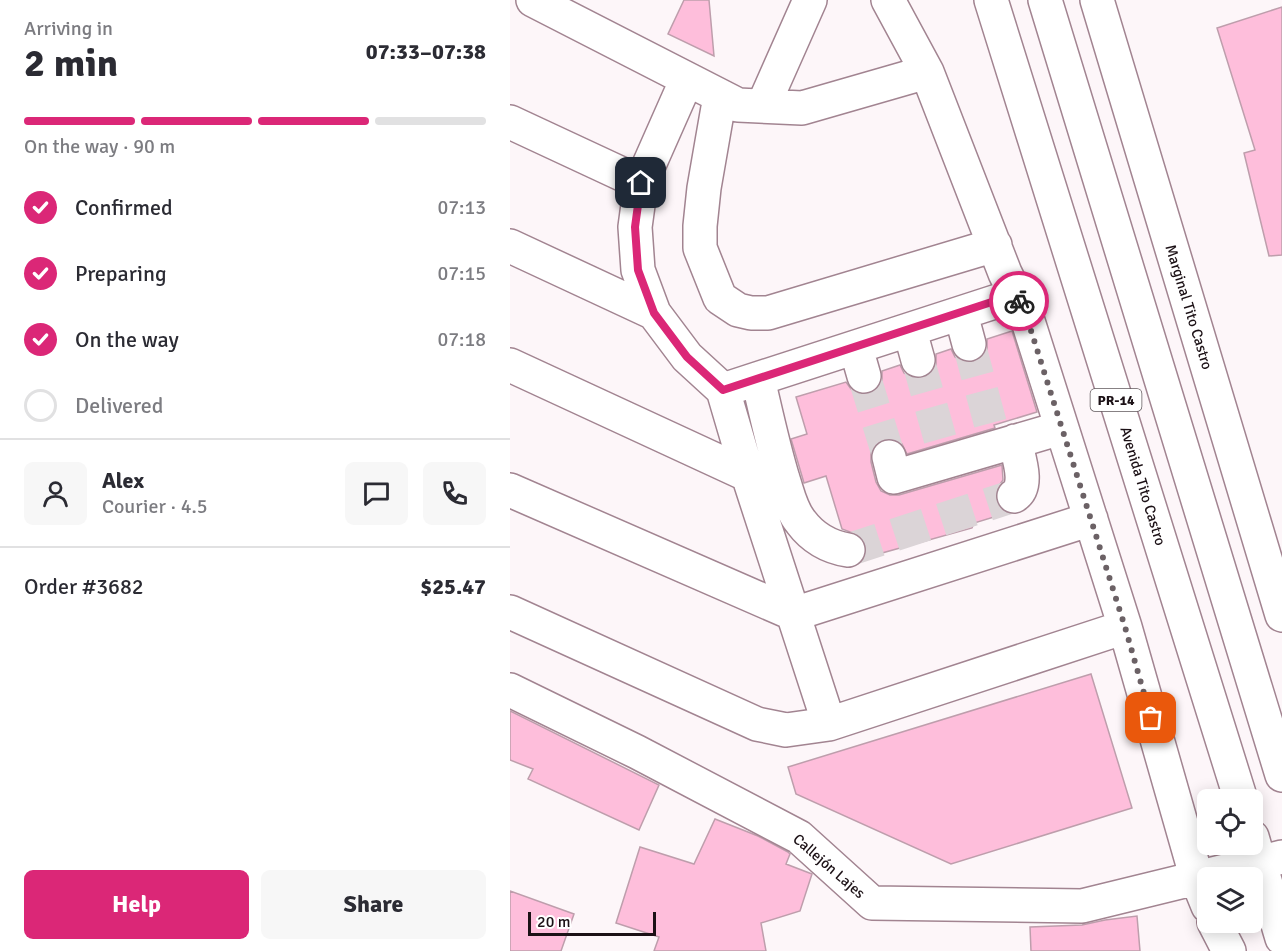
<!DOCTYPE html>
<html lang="en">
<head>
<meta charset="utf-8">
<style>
  :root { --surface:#fff; --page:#f7f7f7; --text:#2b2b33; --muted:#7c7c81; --line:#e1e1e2; --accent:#db2777 }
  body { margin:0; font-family:Signika,sans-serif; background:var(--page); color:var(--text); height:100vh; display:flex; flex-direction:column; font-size:22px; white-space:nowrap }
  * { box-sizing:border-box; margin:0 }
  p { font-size:20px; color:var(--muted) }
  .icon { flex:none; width:33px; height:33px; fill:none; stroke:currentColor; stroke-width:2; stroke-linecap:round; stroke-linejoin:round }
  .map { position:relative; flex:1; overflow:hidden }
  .sheet { display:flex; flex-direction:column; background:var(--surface); width:510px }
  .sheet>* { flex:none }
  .tools { position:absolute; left:687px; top:789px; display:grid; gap:12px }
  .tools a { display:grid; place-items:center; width:66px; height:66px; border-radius:9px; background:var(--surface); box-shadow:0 3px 15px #0003; font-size:30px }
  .scale { position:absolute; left:18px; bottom:15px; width:128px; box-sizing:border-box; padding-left:6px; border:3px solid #1c1116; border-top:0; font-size:16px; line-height:21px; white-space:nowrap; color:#1c1116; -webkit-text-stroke:4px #fff; paint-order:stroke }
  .pin { position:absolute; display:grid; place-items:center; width:51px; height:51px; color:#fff; margin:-26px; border-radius:12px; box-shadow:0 3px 9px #0006 }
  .courier { position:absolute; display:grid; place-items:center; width:60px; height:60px; margin:-30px; border:4px solid #db2777; border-radius:50%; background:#fff; color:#222; box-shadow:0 2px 8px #0007 }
  .head em { font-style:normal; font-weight:700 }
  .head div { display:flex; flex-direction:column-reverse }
  .head { display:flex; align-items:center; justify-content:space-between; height:102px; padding:0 24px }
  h1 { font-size:39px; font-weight:700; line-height:45px }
  .bar { display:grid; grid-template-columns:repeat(4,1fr); gap:9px 6px; align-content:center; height:72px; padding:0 24px }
  .bar i { height:8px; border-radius:4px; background:var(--line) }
  .bar .selected { background:var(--accent) }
  .bar p { grid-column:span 4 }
  .line { display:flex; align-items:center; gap:15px; padding:0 24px; border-top:2px solid var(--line) }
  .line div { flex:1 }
  .round { display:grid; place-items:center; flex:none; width:63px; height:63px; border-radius:9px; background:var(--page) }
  ol { padding:0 24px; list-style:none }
  li { display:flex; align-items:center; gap:18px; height:66px }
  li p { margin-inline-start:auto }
  li .icon { padding:6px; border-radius:50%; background:var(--accent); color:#fff; stroke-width:4 }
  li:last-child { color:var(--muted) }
  li i { width:33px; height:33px; border:3px solid var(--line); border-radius:50% }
  .cta { display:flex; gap:12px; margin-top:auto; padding:12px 24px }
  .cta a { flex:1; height:69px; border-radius:9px; background:var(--accent); color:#fff; font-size:24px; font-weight:700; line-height:69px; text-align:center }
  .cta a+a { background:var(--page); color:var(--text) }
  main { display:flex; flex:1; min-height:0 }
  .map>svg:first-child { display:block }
</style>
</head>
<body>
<main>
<section class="sheet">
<div class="head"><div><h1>2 min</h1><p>Arriving in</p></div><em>07:33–07:38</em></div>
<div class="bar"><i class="selected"></i><i class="selected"></i><i class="selected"></i><i></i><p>On the way · 90 m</p></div>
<ol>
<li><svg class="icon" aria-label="check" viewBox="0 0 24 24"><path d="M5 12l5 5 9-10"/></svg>Confirmed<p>07:13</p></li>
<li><svg class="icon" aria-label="check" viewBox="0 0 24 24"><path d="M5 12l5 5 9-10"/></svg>Preparing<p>07:15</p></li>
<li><svg class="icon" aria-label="check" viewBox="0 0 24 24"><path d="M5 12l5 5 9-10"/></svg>On the way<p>07:18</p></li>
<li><i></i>Delivered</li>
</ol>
<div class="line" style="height:108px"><a class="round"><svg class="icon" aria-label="person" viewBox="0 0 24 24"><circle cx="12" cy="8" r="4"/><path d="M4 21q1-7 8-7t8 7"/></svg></a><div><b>Alex</b><p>Courier · 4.5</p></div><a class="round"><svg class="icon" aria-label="chat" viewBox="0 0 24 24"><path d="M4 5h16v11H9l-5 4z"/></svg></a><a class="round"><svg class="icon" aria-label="phone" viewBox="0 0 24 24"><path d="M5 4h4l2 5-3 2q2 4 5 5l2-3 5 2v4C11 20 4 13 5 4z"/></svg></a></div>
<div class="line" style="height:78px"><div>Order #3682</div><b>$25.47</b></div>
<div class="cta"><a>Help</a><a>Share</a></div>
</section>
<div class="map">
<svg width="772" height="951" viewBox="0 0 772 951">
  <rect width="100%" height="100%" fill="#fdf6f9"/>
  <path fill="#febedb" stroke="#be9eac" stroke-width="1.5" d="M174 0H199L204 56 158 34Z
    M772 7V255L759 256 734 153 745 150 707 28Z
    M502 331 527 412 484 425 485 428 397 454 392 444 384 439H374L366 444 361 452V462L366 482 371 491 380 495H389L492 465 493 480 486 490V500L490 509 497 513 464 523 462 528 354 558 356 553V545L351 536 332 529 316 476 294 483 281 439 297 434 286 397 336 382 341 389 349 394H360L367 389 372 381V371L390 365 394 373 403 378H414L422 373 426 365V354L441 349 445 357 454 362H464L472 358 477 349V339Z
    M581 674 622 808 441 864 286 794 278 767Z
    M0 711 149 785 129 830 18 779 23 769 0 760Z
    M205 819 248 836 278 852 280 854 276 864 302 874 290 911 251 923 256 951H144L149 937 106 923 130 847 184 864Z
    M0 891 64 914 51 951H0Z
    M627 916 630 951H521L520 927 572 925 595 920Z"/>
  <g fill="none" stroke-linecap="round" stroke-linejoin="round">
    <path stroke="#dbd4d7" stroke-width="33" stroke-dasharray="33 16" stroke-linecap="butt" d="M459 344 481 426
      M408 360 431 442
      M354 376 379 457
      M338 550 504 496"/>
    <g stroke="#a28491" stroke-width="36">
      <path id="minor" d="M23 0 228 105 292 108 417 72 378 0
        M587 0 772 615
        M417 72 495 273 517 318 615 627 687 879 698 906
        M177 79 131 183 125 227 128 270 144 313 177 357 213 390
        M210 96 194 188 190 226V248L210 298 228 310 241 313H258L485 245
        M253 106 300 0
        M0 122 131 183
        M0 246 144 313
        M506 295 213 390 238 475 319 724 615 627
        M451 314 459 344
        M400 331 408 360
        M346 348 354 376
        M0 365 238 475
        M248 379C256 413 263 446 273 479 278 494 281 510 291 522 303 538 319 547 338 550
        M379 457 384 477 551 428
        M0 490 284 614 581 519
        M504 496C520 486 508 456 505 441
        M0 612 247 724 276 730 319 724
        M0 690 127 752 289 837 362 903 572 906 772 857
        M704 922 719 951"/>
    </g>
    <g stroke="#a28491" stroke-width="36">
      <path id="major" d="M481 0 731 800
        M535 0 772 775
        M742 837 772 938"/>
    </g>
    <use href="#minor" stroke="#fff" stroke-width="33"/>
    <use href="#major" stroke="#fff" stroke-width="33"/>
  </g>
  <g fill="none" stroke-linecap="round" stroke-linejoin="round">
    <path stroke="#6b6165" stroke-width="6" stroke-dasharray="0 10.8" d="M509 301 517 318 615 627 641 718"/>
    <path stroke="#db2777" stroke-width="8" d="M131 183 125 227 128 270 144 313 177 357 213 390 506 294 509 301"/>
  </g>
  <g text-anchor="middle" stroke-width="5" stroke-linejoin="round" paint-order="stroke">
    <rect fill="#fff" stroke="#60585c" stroke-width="1.5" x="580.5" y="389" width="51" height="22" rx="4.5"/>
    <g font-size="14" font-weight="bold" fill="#1c1116">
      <text x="606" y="405">PR-14</text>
    </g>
    <g font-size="15" fill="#1c1116" stroke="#fff">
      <text transform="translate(679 307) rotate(73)" y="5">Marginal Tito Castro</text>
      <text transform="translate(633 486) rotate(73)" y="5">Avenida Tito Castro</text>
      <text transform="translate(319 866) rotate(41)" y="5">Callejón Lajes</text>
    </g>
  </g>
</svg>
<div class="tools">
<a><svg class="icon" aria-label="locate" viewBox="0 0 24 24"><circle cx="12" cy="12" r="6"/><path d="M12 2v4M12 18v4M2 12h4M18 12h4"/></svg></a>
<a><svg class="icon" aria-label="layers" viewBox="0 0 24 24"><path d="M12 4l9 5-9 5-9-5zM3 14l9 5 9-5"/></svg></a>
</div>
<div class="scale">20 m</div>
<div class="pin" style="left:641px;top:718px;background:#ea580c"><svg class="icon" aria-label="bag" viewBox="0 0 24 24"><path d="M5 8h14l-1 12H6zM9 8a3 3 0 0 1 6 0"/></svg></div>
<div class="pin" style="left:131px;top:183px;background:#1f2937"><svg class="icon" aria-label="home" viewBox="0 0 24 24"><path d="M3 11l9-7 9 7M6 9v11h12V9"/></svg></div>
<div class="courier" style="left:509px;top:301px"><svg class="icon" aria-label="bike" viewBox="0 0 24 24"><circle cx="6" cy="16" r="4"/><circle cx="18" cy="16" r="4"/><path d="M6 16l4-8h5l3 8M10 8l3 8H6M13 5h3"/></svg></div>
</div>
</main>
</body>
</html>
